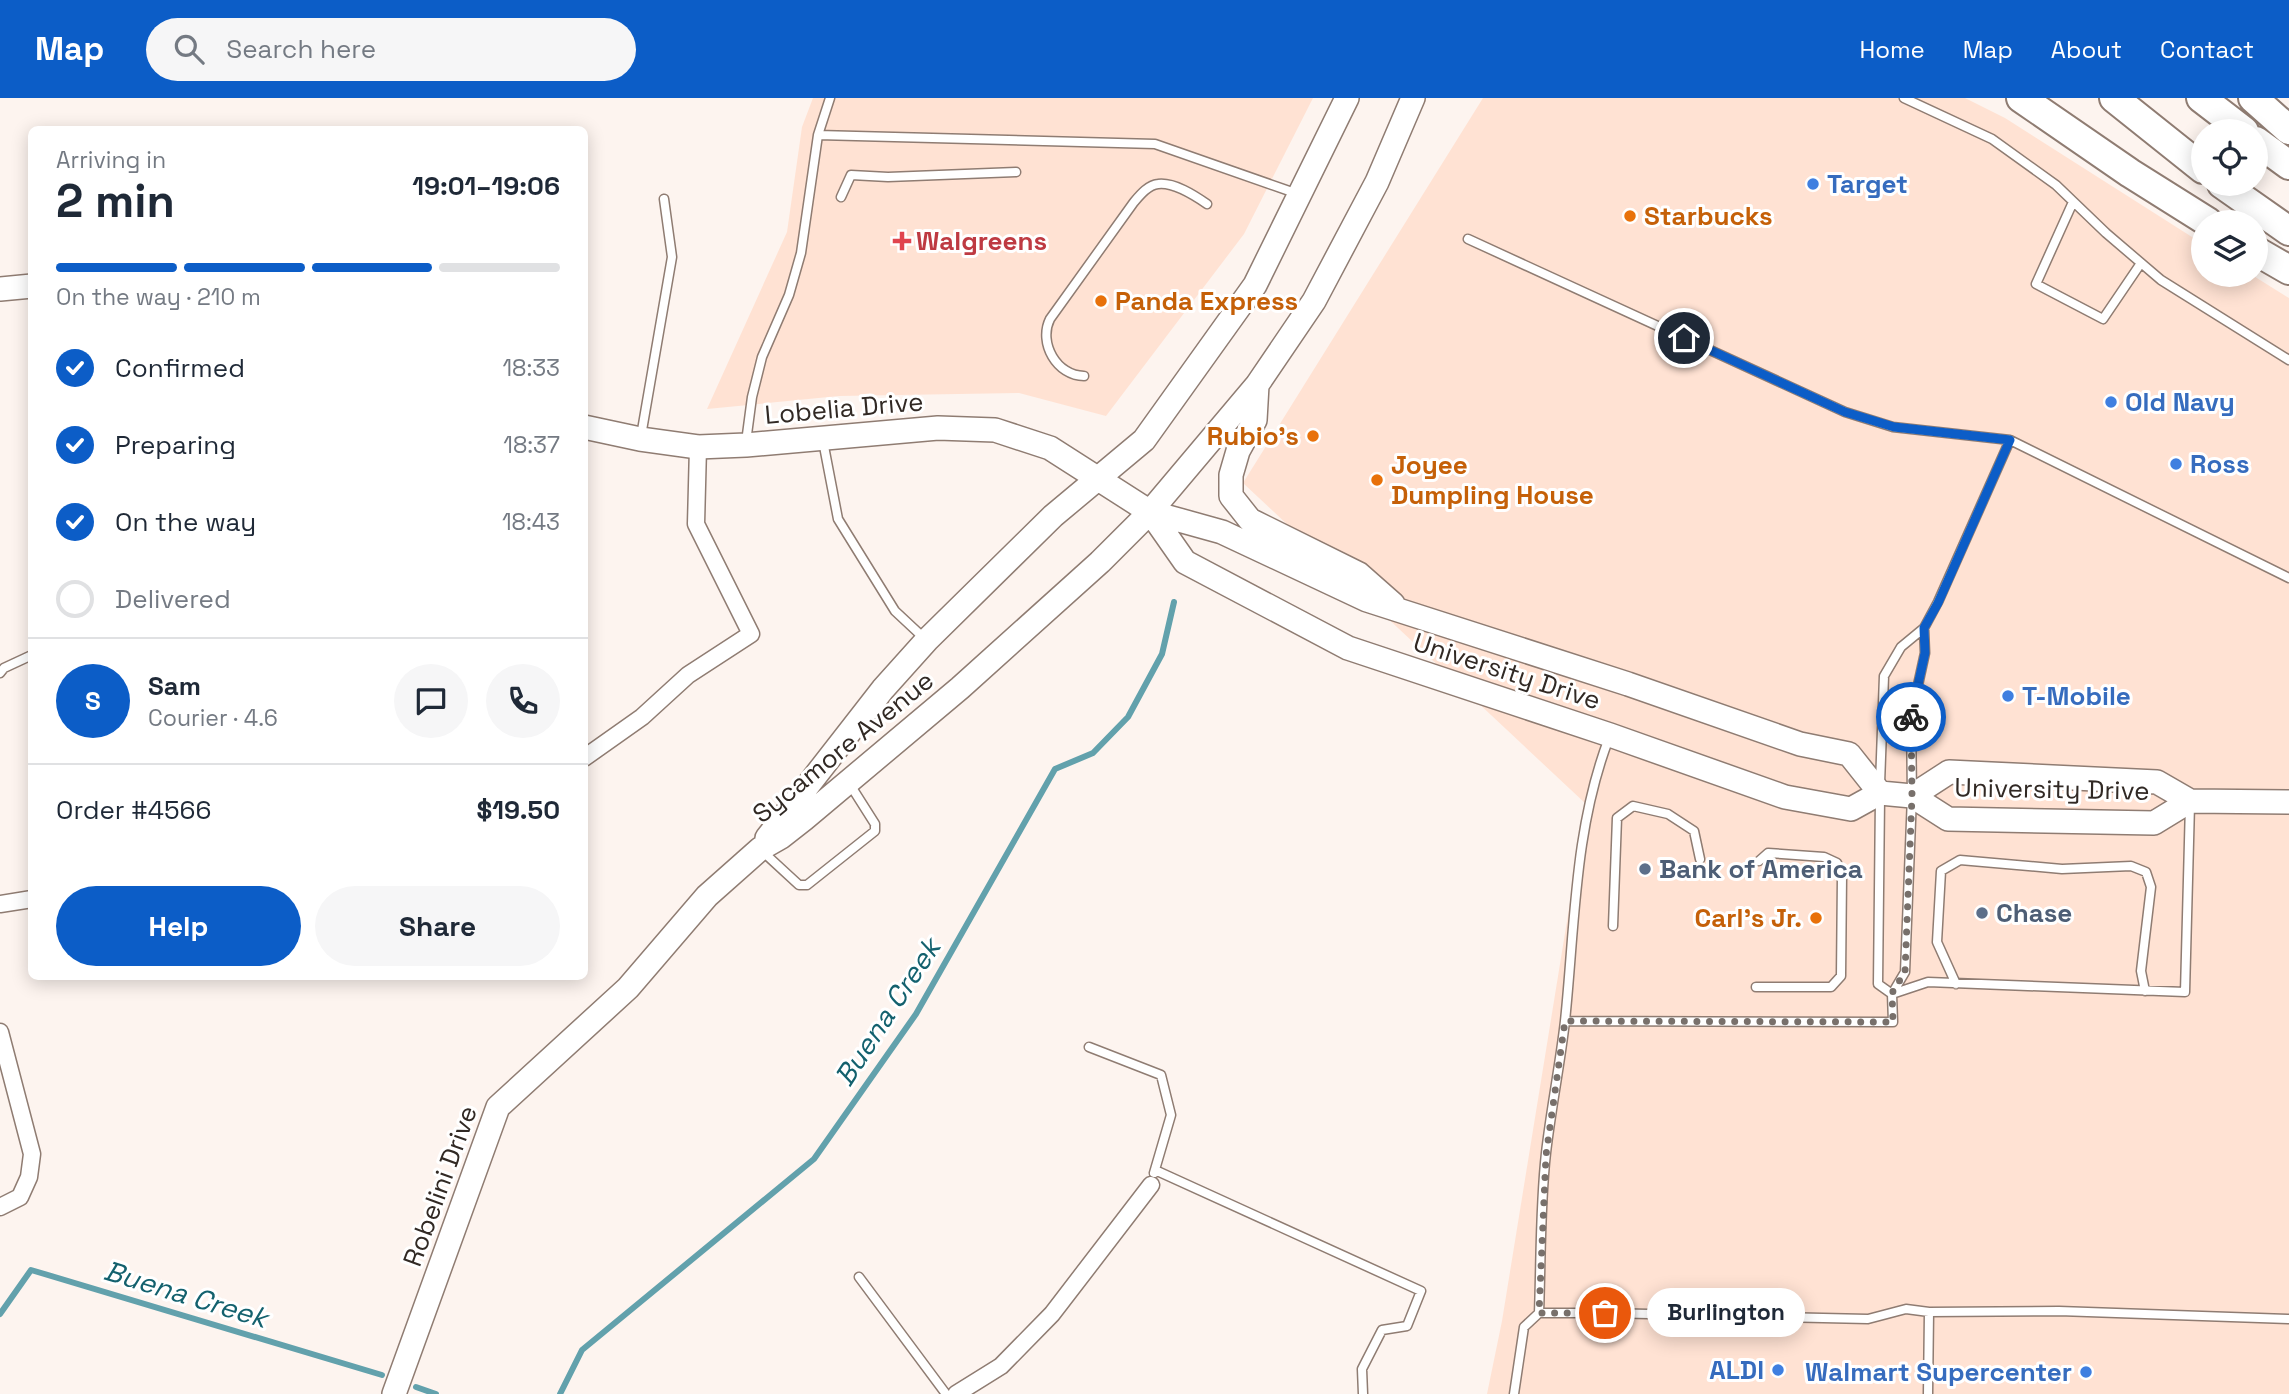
<!DOCTYPE html>
<html lang="en">
<head>
<meta charset="utf-8">
<style>
  :root { --surface:#fff; --page:#f6f6f7; --text:#1f2937; --muted:#747a83; --line:#e0e1e3; --accent:#0c5dc7 }
  body { margin:0; font-family:"Space Grotesk",sans-serif; background:var(--page); color:var(--text); height:100vh; display:flex; flex-direction:column; font-size:26px; white-space:nowrap }
  * { box-sizing:border-box; margin:0 }
  p { font-size:23px; color:var(--muted) }
  .icon { flex:none; width:38px; height:38px; fill:none; stroke:currentColor; stroke-width:2; stroke-linecap:round; stroke-linejoin:round }
  .map { position:relative; flex:1; overflow:hidden }
  .drawer { position:absolute; left:28px; top:28px; width:560px; height:854px; display:flex; flex-direction:column; background:var(--surface); border-radius:10px; box-shadow:0 4px 18px #0003 }
  .drawer>* { flex:none }
  .buttons { position:absolute; left:2191px; top:21px; display:grid; gap:14px }
  .buttons a { display:grid; place-items:center; width:77px; height:77px; border-radius:50%; background:var(--surface); box-shadow:0 4px 18px #0003; font-size:35px }
  .pin { position:absolute; display:grid; place-items:center; width:60px; height:60px; color:#fff; margin:-30px; border:4px solid #fff; border-radius:50%; box-shadow:0 2px 7px #0007 }
  .courier { position:absolute; display:grid; place-items:center; width:70px; height:70px; margin:-35px; border:5px solid #0c5dc7; border-radius:50%; background:#fff; color:#222; box-shadow:0 2px 9px #0007 }
  .bubble { position:absolute; height:49px; border-radius:24px; background:var(--surface); box-shadow:0 4px 18px #0003; font-size:23px; font-weight:800; line-height:49px; text-align:center }
  .head em { font-style:normal; font-weight:800 }
  .head div { display:flex; flex-direction:column-reverse }
  .head { display:flex; align-items:center; justify-content:space-between; height:119px; padding:0 28px }
  h1 { font-size:46px; font-weight:800; line-height:52px }
  .bar { display:grid; grid-template-columns:repeat(4,1fr); gap:10px 7px; align-content:center; height:84px; padding:0 28px }
  .bar i { height:9px; border-radius:5px; background:var(--line) }
  .bar .active { background:var(--accent) }
  .bar p { grid-column:span 4 }
  .line { display:flex; align-items:center; gap:18px; padding:0 28px; border-top:2px solid var(--line) }
  .line div { flex:1 }
  .round { display:grid; place-items:center; flex:none; width:74px; height:74px; border-radius:37px; background:var(--page) }
  ol { padding:0 28px; list-style:none }
  li { display:flex; align-items:center; gap:21px; height:77px }
  li p { margin-inline-start:auto }
  li .icon { padding:7px; border-radius:50%; background:var(--accent); color:#fff; stroke-width:4 }
  li:last-child { color:var(--muted) }
  li i { width:38px; height:38px; border:4px solid var(--line); border-radius:50% }
  .cta { display:flex; gap:14px; margin-top:auto; padding:14px 28px }
  .cta a { flex:1; height:80px; border-radius:42px; background:var(--accent); color:#fff; font-size:28px; font-weight:800; line-height:80px; text-align:center }
  .cta a+a { background:var(--page); color:var(--text) }
  header { display:flex; align-items:center; gap:42px; box-sizing:border-box; height:98px; padding:0 35px; background:var(--accent); color:#fff }
  header strong { font-size:33px }
  nav { display:flex; gap:38px; margin-inline-start:auto; font-size:24px }
  .search { width:490px; height:63px; background:var(--page); display:flex; align-items:center; gap:18px; box-sizing:border-box; padding:0 24px; border-radius:38px; color:var(--muted); font-size:26px }
  .map>svg:first-child { display:block }
</style>
</head>
<body>
<header>
<strong>Map</strong>
<div class="search"><svg class="icon" aria-label="search" viewBox="0 0 24 24"><circle cx="10" cy="10" r="6"/><path d="M15 15l6 6"/></svg>Search here</div>
<nav><a>Home</a><a>Map</a><a>About</a><a>Contact</a></nav>
</header>
<div class="map">
<svg width="2289" height="1296" viewBox="0 0 2289 1296">
  <rect width="100%" height="100%" fill="#fdf4ef"/>
  <path fill="#ffe2d3" d="M813 0H1313L1244 136 1106 318 1019 295 839 298 707 311 787 134 802 29Z
    M1483 0H1965L2005 20 2203 146V177H2252L2289 200V1296H1487L1502 1223 1586 706 1243 385Z"/>
  <g fill="none" stroke-linecap="round" stroke-linejoin="round">
    <path stroke="#62a1ac" stroke-width="6" d="M0 1216 31 1172 382 1277
      M416 1289 436 1296
      M560 1296 582 1252 814 1061 916 916 1055 671 1093 655 1128 619 1162 556 1174 504"/>
    <g stroke="#8f7c72" stroke-width="11">
      <path id="lane" d="M1904 0 1992 41 2056 87 2106 135 2161 182 2289 262
        M818 37 830 0
        M841 99 851 77 888 79 1016 74
        M2073 104 2036 186 2103 221 2141 165
        M1468 141 1845 314 1893 329 2010 342
        M1084 278C1057 278 1038 245 1050 221L1134 104C1140 97 1148 87 1158 86 1174 84 1194 97 1207 106
        M641 338 672 159 664 101
        M823 343 838 421 895 513 925 541
        M746 344 752 299 762 259 789 197 801 155 818 37 1155 46 1298 96
        M0 575 4 570 32 557
        M1609 640C1574 731 1575 828 1565 923 1560 967 1551 1011 1546 1055 1540 1108 1541 1162 1539 1215H1605L1868 1221 1906 1211 1929 1214 2059 1213 2289 1221
        M1880 686 1884 578 1901 549 1924 530 1938 504 2010 342 2289 480
        M1880 699 1878 886 1892 896
        M761 752 799 787H807L875 733V726L849 685
        M1613 828 1617 720 1633 708 1668 716 1694 733 1700 761
        M1956 886 1937 844 1941 773 1960 762 2062 771 2131 768 2146 774 2151 789 2141 873 2145 893
        M1756 889H1831L1841 878 1842 778 1837 765 1824 759 1768 755 1759 763
        M1892 896 1928 884 2185 894 2190 706
        M1565 923 1893 924 1892 896 1905 874 1912 698 1911 619 1925 555 1924 530
        M1089 949 1161 977 1171 1017 1154 1075
        M1155 1072 1421 1193 1407 1228 1382 1232 1362 1271 1363 1296
        M859 1179 946 1296
        M1514 1296 1524 1229 1539 1215
        M1928 1296 1929 1214"/>
    </g>
    <g stroke="#8f7c72" stroke-width="19">
      <path id="street" d="M584 660 642 619 688 577 751 536 696 426 698 349
        M0 806 32 801
        M0 934 32 1056 29 1079 20 1099 0 1109
        M956 1296 1001 1268 1052 1216 1151 1087"/>
    </g>
    <g stroke="#8f7c72" stroke-width="26">
      <path id="secondary" d="M0 191 32 188
        M1257 287 1255 322 1238 353 1231 377V398L1250 422 1359 476 1393 506
        M584 329 640 341 698 349 746 347 938 330 995 332 1050 350 1150 414 1222 434 1367 502 1628 586 1800 646 1849 656 1880 695
        M1150 414 1185 464 1348 550 1610 637 1785 699 1851 711 1880 695 1912 698 1948 721 2154 725 2190 703
        M1912 698 1949 674 2157 684 2190 703 2289 704
        M767 740 883 591 927 542 1053 418 1144 342 1255 187 1347 0
        M394 1296 498 1009 628 890 707 798 760 751 781 739 804 721 960 590 1100 464 1150 414 1257 287 1314 203 1377 84 1413 0"/>
    </g>
    <g stroke="#8f7c72" stroke-width="32">
      <path id="highway" d="M2021 0 2130 75 2208 124
        M2114 0 2203 71
        M2201 0 2244 33
        M2253 0 2289 32
        M2256 43 2289 67
        M2222 86 2289 133
        M2256 153 2289 172"/>
    </g>
    <use href="#lane" stroke="#fff" stroke-width="8"/>
    <use href="#street" stroke="#fff" stroke-width="16"/>
    <use href="#secondary" stroke="#fff" stroke-width="23"/>
    <use href="#highway" stroke="#fff" stroke-width="28"/>
  </g>
  <g fill="none" stroke-linecap="round" stroke-linejoin="round">
    <path stroke="#78706b" stroke-width="7" stroke-dasharray="0 12.6" d="M1605 1215H1539L1546 1057 1565 923 1893 924 1892 895 1905 874 1912 698 1911 619"/>
    <path stroke="#0c5dc7" stroke-width="9" d="M1684 240 1845 314 1894 329 2010 342 1938 505 1924 530 1925 555 1911 619"/>
  </g>
  <g fill="#3f7fe0" stroke="#fff" stroke-width="2.5">
    <circle cx="1813" cy="86" r="7"/>
    <circle cx="2111" cy="304" r="7"/>
    <circle cx="2176" cy="366" r="7"/>
    <circle cx="2008" cy="598" r="7"/>
    <circle cx="1778" cy="1272" r="7"/>
    <circle cx="2086" cy="1274" r="7"/>
  </g>
  <g fill="#e8710a" stroke="#fff" stroke-width="2.5">
    <circle cx="1630" cy="118" r="7"/>
    <circle cx="1101" cy="203" r="7"/>
    <circle cx="1313" cy="338" r="7"/>
    <circle cx="1377" cy="382" r="7"/>
    <circle cx="1816" cy="820" r="7"/>
  </g>
  <path fill="#e0444e" stroke="#fff" stroke-width="2.5" d="M898.5 132.5h7v7h7v7h-7v7h-7v-7h-7v-7h7z"/>
  <g fill="#5c6f8a" stroke="#fff" stroke-width="2.5">
    <circle cx="1645" cy="771" r="7"/>
    <circle cx="1982" cy="815" r="7"/>
  </g>
  <g text-anchor="middle" stroke-width="6" stroke-linejoin="round" paint-order="stroke">
    <g font-size="26" font-weight="bold" fill="#366cbe" stroke="#fff" text-anchor="start">
      <text x="1827" y="95">Target</text>
      <text x="2125" y="313">Old Navy</text>
      <text x="2190" y="375">Ross</text>
      <text x="2022" y="607">T-Mobile</text>
      <text x="1764" y="1281" text-anchor="end">ALDI</text>
      <text x="2072" y="1283" text-anchor="end">Walmart Supercenter</text>
    </g>
    <g font-size="26" font-weight="bold" fill="#c56008" stroke="#fff" text-anchor="start">
      <text x="1644" y="127">Starbucks</text>
      <text x="1115" y="212">Panda Express</text>
      <text x="1299" y="347" text-anchor="end">Rubio's</text>
      <text x="1391" y="376">Joyee<tspan x="1391" dy="30">Dumpling House</tspan></text>
      <text x="1802" y="829" text-anchor="end">Carl's Jr.</text>
    </g>
    <g font-size="26" font-weight="bold" fill="#be3a42" stroke="#fff" text-anchor="start">
      <text x="916" y="152">Walgreens</text>
    </g>
    <g font-size="26" fill="#312924" stroke="#fff">
      <text transform="translate(844 310) rotate(-5)" y="9">Lobelia Drive</text>
      <text transform="translate(1507 573) rotate(18)" y="9">University Drive</text>
      <text transform="translate(843 649) rotate(-39)" y="9">Sycamore Avenue</text>
      <text transform="translate(2052 691) rotate(1)" y="9">University Drive</text>
      <text transform="translate(440 1088) rotate(-70)" y="9">Robelini Drive</text>
    </g>
    <g font-size="26" font-weight="bold" fill="#4e5e75" stroke="#fff" text-anchor="start">
      <text x="1659" y="780">Bank of America</text>
      <text x="1996" y="824">Chase</text>
    </g>
    <g font-size="28" font-style="italic" fill="#13616e" stroke="#fff">
      <text transform="translate(887 914) rotate(-57)" y="10">Buena Creek</text>
      <text transform="translate(186 1196) rotate(17)" y="10">Buena Creek</text>
    </g>
  </g>
</svg>
<div class="buttons">
<a><svg class="icon" aria-label="locate" viewBox="0 0 24 24"><circle cx="12" cy="12" r="6"/><path d="M12 2v4M12 18v4M2 12h4M18 12h4"/></svg></a>
<a><svg class="icon" aria-label="layers" viewBox="0 0 24 24"><path d="M12 4l9 5-9 5-9-5zM3 14l9 5 9-5"/></svg></a>
</div>
<div class="pin" style="left:1605px;top:1215px;background:#ea580c"><svg class="icon" aria-label="bag" viewBox="0 0 24 24"><path d="M5 8h14l-1 12H6zM9 8a3 3 0 0 1 6 0"/></svg></div>
<div class="pin" style="left:1684px;top:240px;background:#1f2937"><svg class="icon" aria-label="home" viewBox="0 0 24 24"><path d="M3 11l9-7 9 7M6 9v11h12V9"/></svg></div>
<div class="courier" style="left:1911px;top:619px"><svg class="icon" aria-label="bike" viewBox="0 0 24 24"><circle cx="6" cy="16" r="4"/><circle cx="18" cy="16" r="4"/><path d="M6 16l4-8h5l3 8M10 8l3 8H6M13 5h3"/></svg></div>
<div class="bubble" style="left:1647px;top:1190px;width:158px">Burlington</div>
<section class="drawer">
<div class="head"><div><h1>2 min</h1><p>Arriving in</p></div><em>19:01–19:06</em></div>
<div class="bar"><i class="active"></i><i class="active"></i><i class="active"></i><i></i><p>On the way · 210 m</p></div>
<ol>
<li><svg class="icon" aria-label="check" viewBox="0 0 24 24"><path d="M5 12l5 5 9-10"/></svg>Confirmed<p>18:33</p></li>
<li><svg class="icon" aria-label="check" viewBox="0 0 24 24"><path d="M5 12l5 5 9-10"/></svg>Preparing<p>18:37</p></li>
<li><svg class="icon" aria-label="check" viewBox="0 0 24 24"><path d="M5 12l5 5 9-10"/></svg>On the way<p>18:43</p></li>
<li><i></i>Delivered</li>
</ol>
<div class="line" style="height:126px"><b class="round" style="background:var(--accent);color:#fff">S</b><div><b>Sam</b><p>Courier · 4.6</p></div><a class="round"><svg class="icon" aria-label="chat" viewBox="0 0 24 24"><path d="M4 5h16v11H9l-5 4z"/></svg></a><a class="round"><svg class="icon" aria-label="phone" viewBox="0 0 24 24"><path d="M5 4h4l2 5-3 2q2 4 5 5l2-3 5 2v4C11 20 4 13 5 4z"/></svg></a></div>
<div class="line" style="height:91px"><div>Order #4566</div><b>$19.50</b></div>
<div class="cta"><a>Help</a><a>Share</a></div>
</section>
</div>
</body>
</html>
